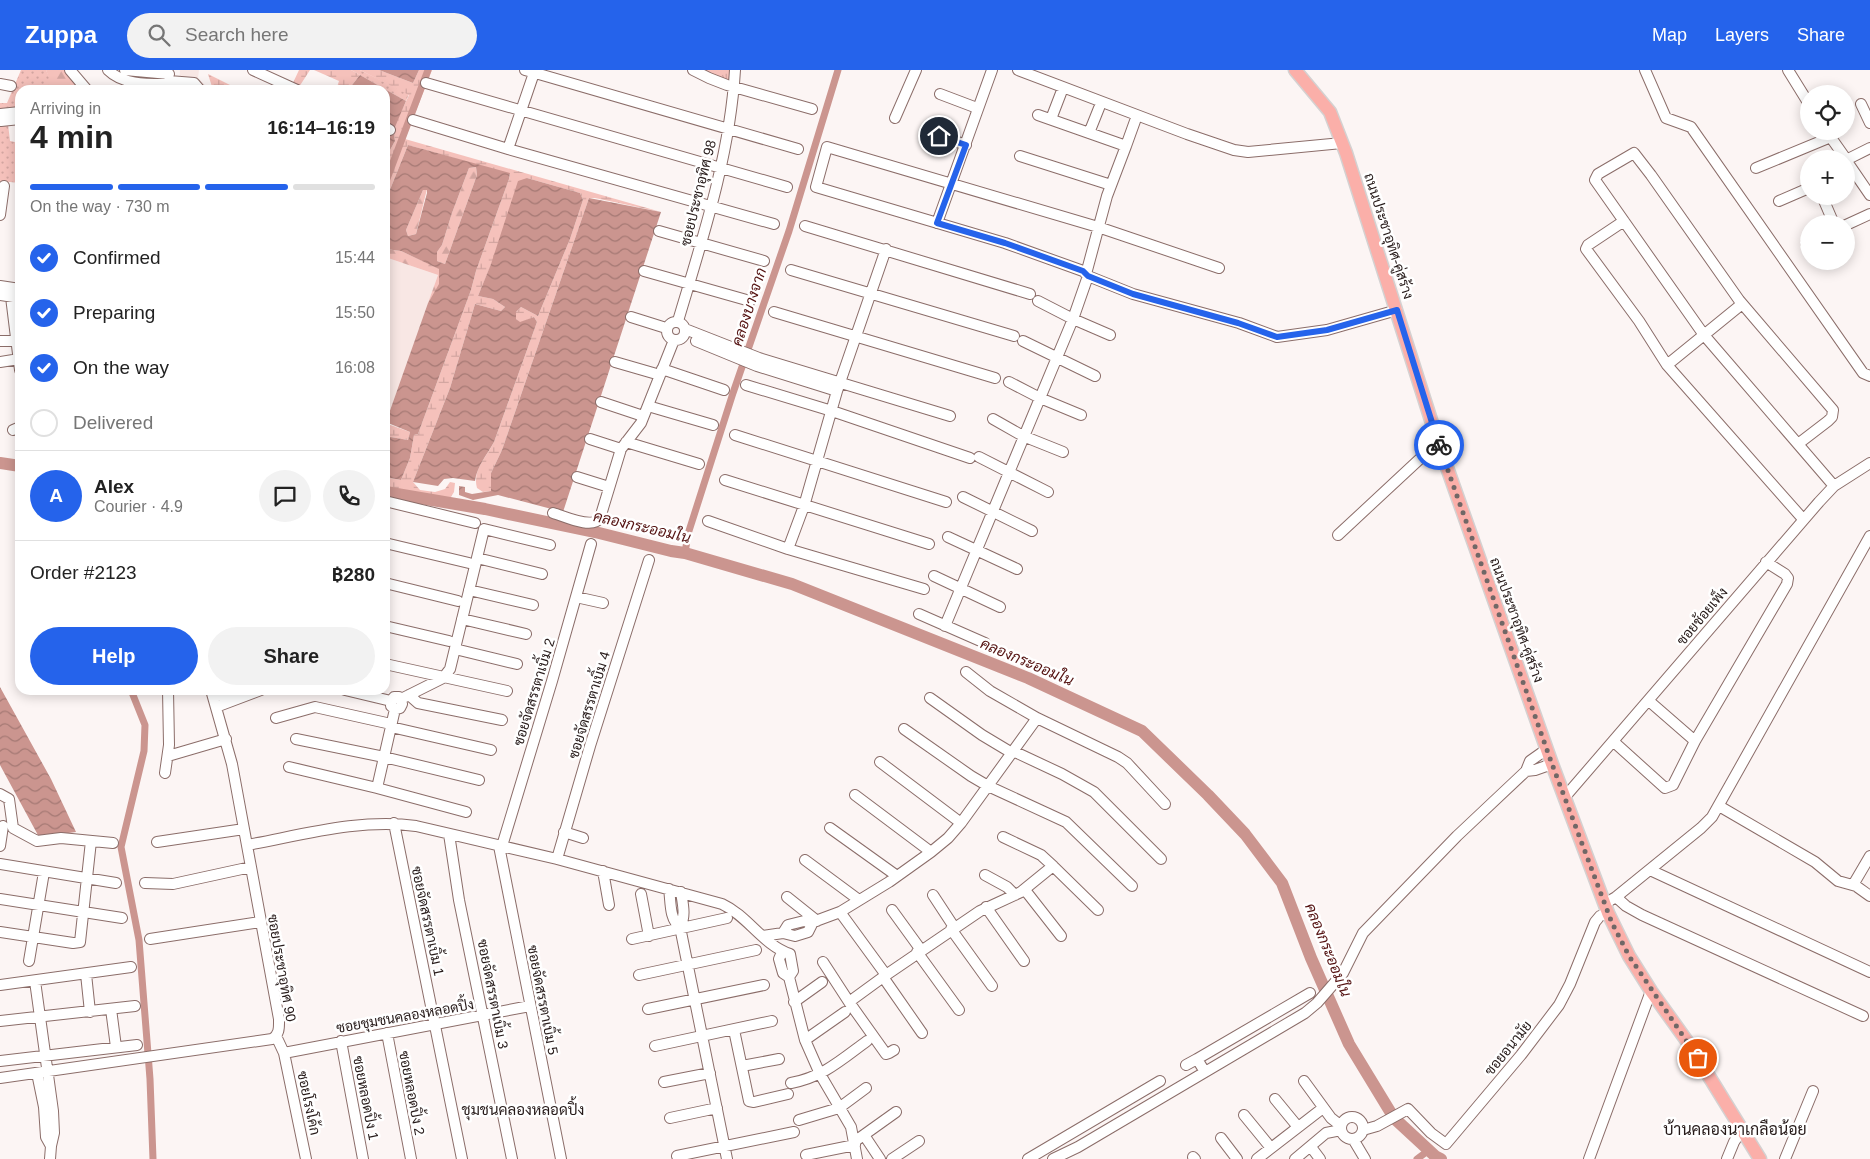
<!DOCTYPE html>
<html lang="en">
<head>
<meta charset="utf-8">
<style>
  :root { --surface:#fff; --page:#f2f2f2; --text:#222; --muted:#767676; --line:#e0e0e0; --accent:#2563eb }
  body { margin:0; font-family:Arial,Sarabun,sans-serif; background:var(--page); color:var(--text); height:100vh; display:flex; flex-direction:column; font-size:19px; white-space:nowrap }
  * { box-sizing:border-box; margin:0 }
  p { font-size:16px; color:var(--muted) }
  .icon { flex:none; width:28px; height:28px; fill:none; stroke:currentColor; stroke-width:2; stroke-linecap:round; stroke-linejoin:round }
  .map { position:relative; flex:1; overflow:hidden }
  .drawer { position:absolute; left:15px; top:15px; width:375px; height:610px; display:flex; flex-direction:column; background:var(--surface); border-radius:15px; box-shadow:0 2px 12px #0003 }
  .drawer>* { flex:none }
  .fabs { position:absolute; left:1800px; top:15px; display:grid; gap:10px }
  .fabs a { display:grid; place-items:center; width:55px; height:55px; border-radius:50%; background:var(--surface); box-shadow:0 2px 12px #0003; font-size:25px }
  .pin { position:absolute; display:grid; place-items:center; width:42px; height:42px; color:#fff; margin:-21px; border:2px solid #fff; border-radius:50%; box-shadow:0 1px 5px #0007 }
  .courier { position:absolute; display:grid; place-items:center; width:50px; height:50px; margin:-25px; border:4px solid #2563eb; border-radius:50%; background:#fff; color:#222; box-shadow:0 1px 6px #0007 }
  .overview em { font-style:normal; font-weight:700 }
  .overview div { display:flex; flex-direction:column-reverse }
  .overview { display:flex; align-items:center; justify-content:space-between; height:85px; padding:0 15px }
  h1 { font-size:32px; font-weight:700; line-height:38px }
  .bar { display:grid; grid-template-columns:repeat(4,1fr); gap:8px 5px; align-content:center; height:60px; padding:0 15px }
  .bar i { height:6px; border-radius:4px; background:var(--line) }
  .bar .selected { background:var(--accent) }
  .bar p { grid-column:span 4 }
  .line { display:flex; align-items:center; gap:12px; padding:0 15px; border-top:1px solid var(--line) }
  .line div { flex:1 }
  .round { display:grid; place-items:center; flex:none; width:52px; height:52px; border-radius:26px; background:var(--page) }
  ol { padding:0 15px; list-style:none }
  li { display:flex; align-items:center; gap:15px; height:55px }
  li p { margin-inline-start:auto }
  li .icon { padding:5px; border-radius:50%; background:var(--accent); color:#fff; stroke-width:4 }
  li:last-child { color:var(--muted) }
  li i { width:28px; height:28px; border:2px solid var(--line); border-radius:50% }
  .action { display:flex; gap:10px; margin-top:auto; padding:10px 15px }
  .action a { flex:1; height:58px; border-radius:30px; background:var(--accent); color:#fff; font-size:20px; font-weight:700; line-height:58px; text-align:center }
  .action a+a { background:var(--page); color:var(--text) }
  header { display:flex; align-items:center; gap:30px; box-sizing:border-box; height:70px; padding:0 25px; background:var(--accent); color:#fff }
  header strong { font-size:24px }
  nav { display:flex; gap:28px; margin-inline-start:auto; font-size:18px }
  .search { width:350px; height:45px; background:var(--page); display:flex; align-items:center; gap:12px; box-sizing:border-box; padding:0 18px; border-radius:28px; color:var(--muted); font-size:19px }
  .map>svg:first-child { display:block }
</style>
</head>
<body>
<header>
<strong>Zuppa</strong>
<div class="search"><svg class="icon" aria-label="search" viewBox="0 0 24 24"><circle cx="10" cy="10" r="6"/><path d="M15 15l6 6"/></svg>Search here</div>
<nav><a>Map</a><a>Layers</a><a>Share</a></nav>
</header>
<div class="map">
<svg width="1870" height="1089" viewBox="0 0 1870 1089">
  <defs>
    <pattern id="grass-dots" width="8" height="8" patternUnits="userSpaceOnUse" patternTransform="scale(1.25)"><rect width="8" height="8" fill="#f5c1bb"/><path d="M2 2h.1M6 6h.1" fill="none" stroke="#d2a5a0" stroke-width="1.8" stroke-linecap="round"/></pattern>
    <pattern id="forest-firs" width="22" height="20" patternUnits="userSpaceOnUse" patternTransform="scale(1.25)"><rect width="22" height="20" fill="#f5c1bb"/><path d="M5 1l3.5 6h-7zM16 11l3.5 6h-7z" fill="#d2a5a0"/></pattern>
    <pattern id="wetland-marsh" width="20" height="14" patternUnits="userSpaceOnUse" patternTransform="scale(1.25)"><rect width="20" height="14" fill="#f5c1bb"/><path d="M1 5h8M5 5V1M11 12h8M15 12V8" fill="none" stroke="#d2a5a0"/></pattern>
    <pattern id="park-tufts" width="24" height="20" patternUnits="userSpaceOnUse" patternTransform="scale(1.25)"><rect width="24" height="20" fill="#f5c1bb"/><path d="M3 7l-1-3M5 7V3M7 7l1-3M15 17l-1-3M17 17v-4M19 17l1-3" fill="none" stroke="#d2a5a0"/></pattern>
    <pattern id="water-waves" width="16" height="10" patternUnits="userSpaceOnUse" patternTransform="scale(1.25)"><rect width="16" height="10" fill="#cb958f"/><path d="M0 5q4-4 8 0t8 0" fill="none" stroke="#a57974"/></pattern>
  </defs>
  <rect width="100%" height="100%" fill="#fcf5f4"/>
  <path fill="#f8e7e4" d="M180 0H199L198 8 210 20H179Z
    M385 187 438 205 387 349 385 348Z"/>
  <path fill="url(#grass-dots)" d="M21 0H46L51 11 46 20H20V37L0 40V33H7Z
    M351 0H360L409 24 406 31Z
    M0 54H8L10 71 20 73V113L0 111Z"/>
  <path fill="url(#forest-firs)" d="M46 0H65L76 16 82 20H46L50 11Z
    M476 97 477 105 445 194 437 191V182L442 175 452 143 469 98Z
    M427 119 416 164 408 166 406 160 423 120Z
    M385 179 401 181 440 199V214L428 233 438 205 385 187Z"/>
  <path fill="url(#wetland-marsh)" d="M299 0H310L299 17 292 15Z
    M314 0H351L360 5 352 15 350 20H336L339 11Z
    M360 0H379L413 13 419 0H432L405 69 661 142 595 128H589L502 380 491 403V421L483 422 477 418C472 400 486 388 494 372L537 252 534 247 520 253 516 249V242L521 237 538 246 570 169 583 130 580 123 527 108 478 226 493 229 505 237 501 241 475 234 450 318 413 412 420 420 435 422 445 419 450 412 455 413 454 422 449 430 385 419V407L401 410 410 388 414 365 418 364 471 220 476 201 509 109 510 104 408 75 385 132V89L395 71 393 59 409 25Z
    M208 4 240 20H213Z
    M385 353 410 362 408 370 385 366Z"/>
  <path fill="url(#park-tufts)" d="M700 0H732L731 13Z"/>
  <path fill="url(#water-waves)" fill-rule="evenodd" d="M379 0H419L413 13Z
    M360 5 406 31 395 57 385 53V20H350L352 15Z
    M385 61 394 65 395 71 385 89Z
    M408 75 510 103 509 109 476 201 471 220 418 364 414 365 410 388 401 410 385 407V366L408 370 410 362 388 353 387 349 428 233 439 214V199L401 181 385 179V132ZM476 97 477 105 445 194 437 191V182L442 175 452 143 469 98ZM423 120H427V123L416 164 408 166 406 160Z
    M527 108 580 123 583 130 570 169 538 246 521 237 516 242V249L520 252 534 247 537 252 494 372C487 385 477 396 475 411L453 408 444 409 438 416 413 412 450 318 475 234 501 241 505 237 493 229 478 226 491 194 518 111Z
    M589 128 661 142 563 442 498 425 473 430 459 425V416L465 417V422L472 424 491 421V403L502 380Z
    M0 617 51 709 76 762 39 767 0 695Z"/>
  <g fill="none" stroke-linecap="round" stroke-linejoin="round">
    <path stroke="#cb958f" stroke-width="7" d="M385 114 428 0
      M685 483 688 464 733 323 789 161 838 0
      M131 620 145 655 144 681 121 777 139 870 150 1009 153 1089
      M1417 1089 1429 1080"/>
    <path stroke="#cb958f" stroke-width="12" d="M0 393 20 396
      M385 422 485 439 599 463 671 481 685 483 792 514 1028 608 1142 661 1208 725 1245 764 1282 813 1311 888 1349 974 1394 1048 1435 1086 1441 1089"/>
    <g stroke="#8b6d69" stroke-width="12">
      <path id="minor" d="M70 0 87 20
        M108 0C123 15 148 14 168 14
        M125 0 169 4
        M253 0 297 20
        M525 0 798 79
        M693 0 709 8 727 15 812 39
        M1018 0 1187 64 1234 80 1248 82 1342 73
        M1645 0 1666 48 1691 57 1863 303 1870 306
        M1788 0 1809 34
        M169 11 194 13 200 20
        M426 13 787 117
        M0 14 11 16
        M940 24 977 38
        M1861 34 1870 53
        M0 44 20 42
        M1038 45 1126 76 1107 126 1086 204
        M895 48 916 0
        M1051 49 1061 23
        M413 50 508 79 774 154
        M1 51 20 49
        M385 57 390 60
        M926 61 966 75
        M1827 62 1846 89
        M1089 63 1099 38
        M1126 76 1135 51
        M508 79 535 0
        M1020 86 1111 115
        M1846 90 1870 125
        M1846 90 1870 78
        M1756 98 1831 67
        M1822 126 1834 154
        M1779 131 1809 118
        M0 145 4 116
        M1624 151 1588 175 1586 179 1639 251 1667 295 1803 449
        M937 153 992 0
        M1846 155 1870 144
        M805 156 1030 224
        M659 161 764 191
        M1806 173 1809 171
        M1219 198 1098 157 827 77 816 117 1005 173 1083 201 1088 206 1133 224 1239 253 1277 267 1327 260 1397 240
        M791 200 1014 266
        M644 201 750 231
        M0 216 20 219
        M0 225 20 228
        M11 227 20 300
        M1038 231 1073 249 1110 265
        M774 242 995 308
        M631 247 666 258
        M678 251C702 170 730 86 735 0
        M667 261a9 9 0 1 1 18 0a9 9 0 1 1-18 0Z
        M685 259 759 288 950 346
        M0 271H17
        M696 271 757 296 837 321
        M1023 271 1095 306
        M0 292 19 289
        M615 292 660 305
        M1667 295 1742 234
        M662 299 724 320
        M1009 312 1040 328 1081 345
        M746 315 832 341 970 388
        M601 332 643 346
        M648 336 713 355
        M993 349 1023 366 1063 382
        M13 360 20 357
        M735 365 946 432
        M590 369 621 379
        M626 372 699 394
        M1798 374 1828 351 1832 347 1833 340 1739 230 1651 105 1634 83 1598 104 1595 110 1704 265 1834 416
        M979 387 1048 422
        M577 407 609 417
        M725 410 929 474
        M963 427 1032 461
        M385 431 475 453
        M553 443C564 446 592 460 600 448L621 379 641 353 674 270
        M708 451 788 479 924 519
        M1338 465 1438 372
        M948 467 1017 499
        M385 473 469 493
        M788 479 804 436 837 321 886 179
        M477 488 542 504
        M934 506 1000 537
        M385 513 458 531
        M469 520 533 535
        M576 527 603 533
        M919 544 985 573
        M462 549 526 564
        M385 556 449 571
        M945 556 1073 249 1088 206
        M455 579 517 594
        M385 594 507 621
        M345 620 391 631 394 627H399L402 634 400 638 395 639 391 636V631
        M409 625 418 633 502 650
        M213 627 235 620
        M930 628 982 665 1012 683
        M401 629 443 608 450 599 484 459 550 475
        M1649 631 1695 671
        M216 637 261 620
        M276 648 315 637 391 654
        M1037 648 1118 687 1127 693 1165 734
        M391 657 491 680
        M904 659 971 706 988 716 1066 752 1132 816
        M296 669 384 687 479 710
        M1614 672 1665 718 1673 715 1695 671 1787 514 1788 508 1785 504 1766 492
        M1013 681 1062 704 1094 722 1161 789
        M168 686 226 669
        M880 692 961 753
        M289 697 377 718 395 639
        M1526 701 1535 700 1552 694
        M165 703 169 675 168 620
        M377 718 466 742
        M0 724 9 729 13 758 37 771 61 768 113 773
        M855 725 931 782
        M1564 728 1819 432 1834 416 1870 393
        M1719 736 1815 792 1838 811 1856 816 1870 826
        M394 753 462 1089
        M830 758 897 806
        M564 762 583 768
        M449 764 459 830 512 1089
        M157 772 244 759
        M247 775C302 765 361 748 416 756L557 789 722 834C748 846 763 875 790 884L793 901 789 907 805 970 820 1004 851 1057 857 1089
        M0 776 3 756
        M499 776 561 1089
        M502 776 552 611 591 474
        M557 789 590 676 649 490
        M805 790 859 830
        M0 794 116 813
        M1053 796 1098 840
        M1650 800 1870 902
        M603 801 609 835
        M985 805 1007 817 1015 825
        M145 813 173 814 251 797
        M1853 815 1870 786
        M669 819C671 831 669 849 680 857L727 1089
        M1025 820 1061 866
        M641 824 649 866
        M933 825 954 857
        M787 827 817 851
        M1616 827 1626 836 1642 845 1863 946
        M0 829 122 848
        M1604 834 1616 827 1701 758 1712 747 1870 466
        M986 837 1024 891
        M892 840 921 880
        M680 857C686 846 683 835 681 822
        M951 859 992 916
        M0 862 73 873 80 872 91 771
        M783 863 788 855 804 851 813 852 840 842 889 812 931 782 948 768 961 753 1037 648 990 621 966 602
        M762 866 783 863 795 866 808 862 813 852
        M150 869 260 852
        M632 869 727 848
        M782 882 779 889 783 903 789 907
        M917 882 959 940
        M29 891 44 802
        M823 892 849 932 886 905 840 842
        M86 904 90 942
        M639 905 756 880
        M886 905 980 841 1021 822 1053 796 1041 785 1003 767
        M883 907 922 963
        M35 911 53 1041 54 1063 51 1076 50 1089
        M0 915 131 897
        M794 932 822 912
        M849 932 886 984 889 983 894 980
        M111 939 116 977
        M648 939 764 915
        M0 951 135 936
        M734 960 749 1031 754 1032 788 1024
        M387 963 411 1089
        M276 966 284 983 306 1089
        M805 970 845 942
        M341 971 363 1089
        M655 976 772 951
        M284 983 530 936
        M1197 989 1310 923
        M0 991 137 975
        M1186 995 1197 989 1205 1002
        M742 996 779 989
        M37 1003 44 1037 46 1067 51 1076
        M0 1008 272 969C280 964 279 957 279 949L232 694 211 620
        M1304 1011 1331 1048 1341 1056
        M664 1012 710 1003
        M791 1013C823 1007 841 990 867 971
        M1275 1029 1298 1057
        M1244 1045 1271 1078
        M1341 1058a11 11 0 1 1 22 0a11 11 0 1 1-22 0Z
        M670 1048 717 1038
        M799 1050 839 1038 866 1018
        M1363 1060 1377 1056 1408 1039 1431 1063 1446 1074 1521 985 1559 935 1570 914 1595 852 1600 846 1608 843
        M864 1065 880 1089
        M1221 1068 1237 1089
        M1353 1069 1365 1089
        M854 1072 896 1042
        M1311 1077 1320 1089
        M806 1085 855 1075
        M677 1086 794 1062
        M1193 1087 1195 1089
        M892 1089 919 1071
        M1028 1089 1160 1011
        M1053 1089 1078 1077 1305 943 1317 933 1343 903 1363 863 1457 766 1526 701 1530 691 1547 679
        M1257 1089 1323 1038
        M1295 1089 1326 1063 1341 1060
        M1589 1089 1651 921
        M1727 1089 1734 1072 1741 1061
        M1785 1089 1813 1021"/>
    </g>
    <g stroke="#d4d1d1" stroke-width="15">
      <path id="major" d="M1295 0 1330 42 1346 83 1438 372 1552 694 1608 843 1629 886 1651 921 1689 974 1760 1089"/>
    </g>
    <use href="#minor" stroke="#fff" stroke-width="10"/>
    <use href="#major" stroke="#fbafa9" stroke-width="12"/>
  </g>
  <g fill="none" stroke-linecap="round" stroke-linejoin="round">
    <path stroke="#716766" stroke-width="5" stroke-dasharray="0 9" d="M1439 375 1552 694 1612 853 1629 886 1698 988"/>
    <path stroke="#2563eb" stroke-width="6" d="M939 66 966 75 937 153 1005 173 1083 201 1088 206 1133 224 1238 253 1277 267 1327 260 1397 240 1439 375"/>
  </g>
  <g text-anchor="middle" stroke-width="5" stroke-linejoin="round" paint-order="stroke">
    <g font-size="14" fill="#261a19" stroke="#fff">
      <text transform="translate(698 123) rotate(-76)" y="5">ซอยประชาอุทิศ 98</text>
      <text transform="translate(1389 166) rotate(72)" y="5">ถนนประชาอุทิศ-คู่สร้าง</text>
      <text transform="translate(1702 546) rotate(-50)" y="5">ซอยช้อยเพ็ง</text>
      <text transform="translate(1517 550) rotate(70)" y="5">ถนนประชาอุทิศ-คู่สร้าง</text>
      <text transform="translate(534 622) rotate(-73)" y="5">ซอยจัดสรรตาเบิ้ม 2</text>
      <text transform="translate(589 635) rotate(-73)" y="5">ซอยจัดสรรตาเบิ้ม 4</text>
      <text transform="translate(428 851) rotate(78)" y="5">ซอยจัดสรรตาเบิ้ม 1</text>
      <text transform="translate(282 898) rotate(80)" y="5">ซอยประชาอุทิศ 90</text>
      <text transform="translate(493 924) rotate(79)" y="5">ซอยจัดสรรตาเบิ้ม 3</text>
      <text transform="translate(543 930) rotate(79)" y="5">ซอยจัดสรรตาเบิ้ม 5</text>
      <text transform="translate(405 946) rotate(-10)" y="5">ซอยชุมชนคลองหลอดปิ้ง</text>
      <text transform="translate(1508 978) rotate(-51)" y="5">ซอยอนามัย</text>
      <text transform="translate(412 1023) rotate(79)" y="5">ซอยหลอดปิ้ง 2</text>
      <text transform="translate(366 1028) rotate(79)" y="5">ซอยหลอดปิ้ง 1</text>
      <text transform="translate(309 1033) rotate(78)" y="5">ซอยโรงโค้ก</text>
    </g>
    <g font-size="15" font-style="italic" fill="#541211" stroke="#fff">
      <text transform="translate(749 237) rotate(-72)" y="5">คลองบางจาก</text>
      <text transform="translate(642 457) rotate(13)" y="5">คลองกระออมใน</text>
      <text transform="translate(1027 592) rotate(23)" y="5">คลองกระออมใน</text>
      <text transform="translate(1328 880) rotate(68)" y="5">คลองกระออมใน</text>
    </g>
    <g font-size="15" fill="#261a19" stroke="#fff">
      <text x="523" y="1045">ชุมชนคลองหลอดปิ้ง</text>
    </g>
    <g font-size="16" fill="#261a19" stroke="#fff">
      <text x="1735" y="1065">บ้านคลองนาเกลือน้อย</text>
    </g>
  </g>
</svg>
<div class="fabs">
<a><svg class="icon" aria-label="locate" viewBox="0 0 24 24"><circle cx="12" cy="12" r="6"/><path d="M12 2v4M12 18v4M2 12h4M18 12h4"/></svg></a>
<a>+</a>
<a>−</a>
</div>
<div class="pin" style="left:1698px;top:988px;background:#ea580c"><svg class="icon" aria-label="bag" viewBox="0 0 24 24"><path d="M5 8h14l-1 12H6zM9 8a3 3 0 0 1 6 0"/></svg></div>
<div class="pin" style="left:939px;top:66px;background:#1f2937"><svg class="icon" aria-label="home" viewBox="0 0 24 24"><path d="M3 11l9-7 9 7M6 9v11h12V9"/></svg></div>
<div class="courier" style="left:1439px;top:375px"><svg class="icon" aria-label="bike" viewBox="0 0 24 24"><circle cx="6" cy="16" r="4"/><circle cx="18" cy="16" r="4"/><path d="M6 16l4-8h5l3 8M10 8l3 8H6M13 5h3"/></svg></div>
<section class="drawer">
<div class="overview"><div><h1>4 min</h1><p>Arriving in</p></div><em>16:14–16:19</em></div>
<div class="bar"><i class="selected"></i><i class="selected"></i><i class="selected"></i><i></i><p>On the way · 730 m</p></div>
<ol>
<li><svg class="icon" aria-label="check" viewBox="0 0 24 24"><path d="M5 12l5 5 9-10"/></svg>Confirmed<p>15:44</p></li>
<li><svg class="icon" aria-label="check" viewBox="0 0 24 24"><path d="M5 12l5 5 9-10"/></svg>Preparing<p>15:50</p></li>
<li><svg class="icon" aria-label="check" viewBox="0 0 24 24"><path d="M5 12l5 5 9-10"/></svg>On the way<p>16:08</p></li>
<li><i></i>Delivered</li>
</ol>
<div class="line" style="height:90px"><b class="round" style="background:var(--accent);color:#fff">A</b><div><b>Alex</b><p>Courier · 4.9</p></div><a class="round"><svg class="icon" aria-label="chat" viewBox="0 0 24 24"><path d="M4 5h16v11H9l-5 4z"/></svg></a><a class="round"><svg class="icon" aria-label="phone" viewBox="0 0 24 24"><path d="M5 4h4l2 5-3 2q2 4 5 5l2-3 5 2v4C11 20 4 13 5 4z"/></svg></a></div>
<div class="line" style="height:65px"><div>Order #2123</div><b>฿280</b></div>
<div class="action"><a>Help</a><a>Share</a></div>
</section>
</div>
</body>
</html>
